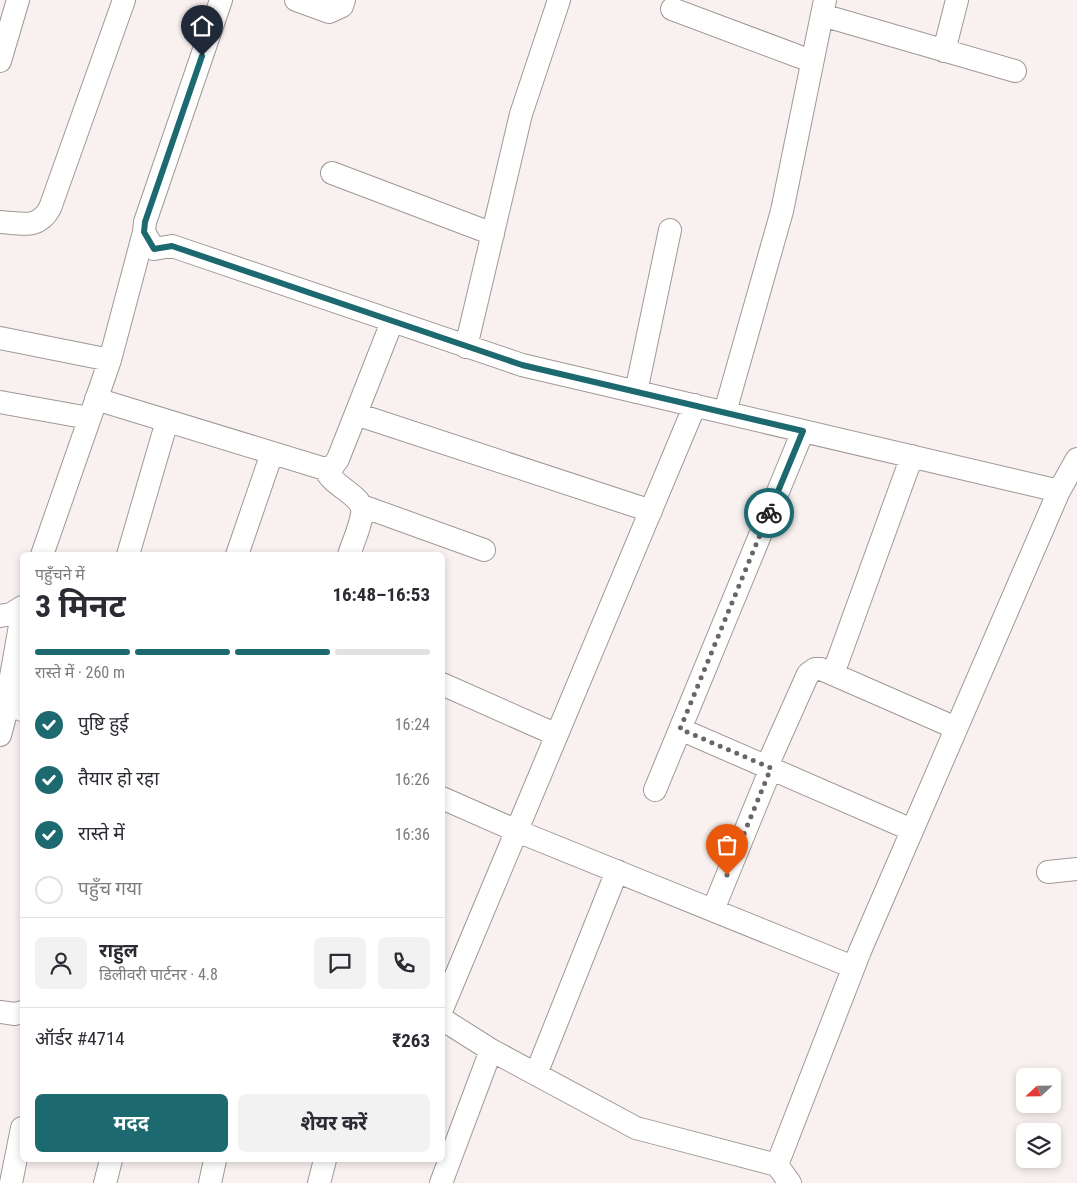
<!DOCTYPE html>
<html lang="hi">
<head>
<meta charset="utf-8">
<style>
  :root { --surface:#fff; --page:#f2f2f3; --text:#2b2b33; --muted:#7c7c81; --line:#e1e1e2; --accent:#1c696f }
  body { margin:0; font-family:"Roboto Condensed","Noto Sans Devanagari",sans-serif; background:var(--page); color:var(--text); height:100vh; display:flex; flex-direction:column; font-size:19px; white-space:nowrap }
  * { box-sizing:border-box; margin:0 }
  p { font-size:16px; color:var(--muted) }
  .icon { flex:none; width:28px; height:28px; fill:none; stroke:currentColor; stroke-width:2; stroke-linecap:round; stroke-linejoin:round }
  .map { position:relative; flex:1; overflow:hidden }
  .side { position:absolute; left:20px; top:552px; width:425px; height:610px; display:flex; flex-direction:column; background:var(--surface); border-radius:8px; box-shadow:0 2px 8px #0003 }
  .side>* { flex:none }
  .needle { width:32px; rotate:248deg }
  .controls { position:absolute; left:1016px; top:1068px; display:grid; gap:10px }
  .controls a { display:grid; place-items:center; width:45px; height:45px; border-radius:8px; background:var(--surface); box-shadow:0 2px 8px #0003; font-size:25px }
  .pin { position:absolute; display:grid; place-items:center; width:42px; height:42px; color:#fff; margin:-51px -21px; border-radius:50% 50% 50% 0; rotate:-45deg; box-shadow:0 0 5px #0007 }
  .pin .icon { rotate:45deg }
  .courier { position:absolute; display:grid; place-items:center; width:50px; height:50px; margin:-25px; border:4px solid #1c696f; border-radius:50%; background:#fff; color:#222; box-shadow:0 1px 6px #0007 }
  .head em { font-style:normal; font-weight:700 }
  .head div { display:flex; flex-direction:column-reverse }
  .head { display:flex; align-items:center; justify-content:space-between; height:85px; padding:0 15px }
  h1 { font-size:32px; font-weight:700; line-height:38px }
  .bar { display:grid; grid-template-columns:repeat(4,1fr); gap:8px 5px; align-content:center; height:60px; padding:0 15px }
  .bar i { height:6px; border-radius:4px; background:var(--line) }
  .bar .current { background:var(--accent) }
  .bar p { grid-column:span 4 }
  .line { display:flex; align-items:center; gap:12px; padding:0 15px; border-top:1px solid var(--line) }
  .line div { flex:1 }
  .round { display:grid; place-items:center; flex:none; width:52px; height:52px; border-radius:8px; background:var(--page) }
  ol { padding:0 15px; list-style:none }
  li { display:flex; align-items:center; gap:15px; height:55px }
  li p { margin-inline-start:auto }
  li .icon { padding:5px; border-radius:50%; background:var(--accent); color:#fff; stroke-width:4 }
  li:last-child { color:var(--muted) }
  li i { width:28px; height:28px; border:2px solid var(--line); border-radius:50% }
  .cta { display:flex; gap:10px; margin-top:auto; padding:10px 15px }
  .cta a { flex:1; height:58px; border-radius:8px; background:var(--accent); color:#fff; font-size:20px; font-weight:700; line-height:58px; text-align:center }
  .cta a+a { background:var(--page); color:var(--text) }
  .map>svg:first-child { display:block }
</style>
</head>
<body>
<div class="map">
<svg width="1077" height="1183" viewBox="0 0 1077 1183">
  <rect width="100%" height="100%" fill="#f9f1f0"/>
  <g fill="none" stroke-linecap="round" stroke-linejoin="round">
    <g stroke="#a09897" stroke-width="24">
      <path id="street" d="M296 0 329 12 342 6 344 0
        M672 9 811 61
        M822 15 1015 71
        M944 51 957 0
        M0 61 18 0
        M332 173 493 234
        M0 222C22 223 38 230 50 208L124 0
        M144 232 145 222 221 0
        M0 338 110 360
        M466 347 521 114 559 0
        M636 392 670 230
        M96 399 325 469 333 466 338 459 392 322
        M0 402 89 418
        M725 412 782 211 825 0
        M356 414 651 511
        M325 469C332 487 366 496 362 514 360 528 353 542 349 555
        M362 506 484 550
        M42 555 110 360 144 232 154 249 172 246 522 365 1059 491
        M128 555 167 421
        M237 555 272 453
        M22 614 9 688C10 700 12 704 22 710
        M0 616 11 614 22 607
        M833 674 912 456
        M442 684 557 735
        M680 729 912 830
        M0 735 10 698
        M767 766 808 674 815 669H821L956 728
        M655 790 803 431
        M442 798 517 831 853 967
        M1048 872 1077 869
        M713 910 771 768
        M442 1009 695 405
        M0 1012 15 1014 22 1012
        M442 1019 491 1050 636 1128 777 1165 860 951 1059 491 1077 459
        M536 1074 617 871
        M777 1165 790 1183
        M11 1183 22 1128
        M105 1183 111 1160
        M210 1183 215 1160
        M319 1183 325 1160
        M441 1183 491 1050"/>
    </g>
    <use href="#street" stroke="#fff" stroke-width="22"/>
  </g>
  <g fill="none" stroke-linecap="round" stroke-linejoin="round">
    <path stroke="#6b6666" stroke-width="5" stroke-dasharray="0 9" d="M727 875 771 768 680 729 769 513"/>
    <path stroke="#1c696f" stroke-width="6" d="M202 56 145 222 144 232 154 249 172 246 522 365 803 431 769 513"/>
  </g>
</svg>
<div class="controls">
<a><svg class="needle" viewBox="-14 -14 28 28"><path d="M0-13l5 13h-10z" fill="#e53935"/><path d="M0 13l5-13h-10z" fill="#7c7c81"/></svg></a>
<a><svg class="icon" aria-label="layers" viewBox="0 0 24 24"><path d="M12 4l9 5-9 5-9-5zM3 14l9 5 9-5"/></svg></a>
</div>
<div class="pin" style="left:727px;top:875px;background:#ea580c"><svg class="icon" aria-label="bag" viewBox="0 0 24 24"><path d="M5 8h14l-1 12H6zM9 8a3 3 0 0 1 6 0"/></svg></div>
<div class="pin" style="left:202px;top:56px;background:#1f2937"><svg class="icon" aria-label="home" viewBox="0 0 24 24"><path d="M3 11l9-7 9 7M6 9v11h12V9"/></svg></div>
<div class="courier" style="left:769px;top:513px"><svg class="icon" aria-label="bike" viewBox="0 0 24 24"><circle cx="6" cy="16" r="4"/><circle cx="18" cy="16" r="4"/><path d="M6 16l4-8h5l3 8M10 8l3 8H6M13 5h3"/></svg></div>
<section class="side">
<div class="head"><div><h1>3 मिनट</h1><p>पहुँचने में</p></div><em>16:48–16:53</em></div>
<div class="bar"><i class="current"></i><i class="current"></i><i class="current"></i><i></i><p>रास्ते में · 260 m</p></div>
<ol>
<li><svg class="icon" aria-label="check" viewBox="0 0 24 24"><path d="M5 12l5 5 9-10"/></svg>पुष्टि हुई<p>16:24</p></li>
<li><svg class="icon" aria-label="check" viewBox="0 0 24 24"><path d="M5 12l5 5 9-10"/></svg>तैयार हो रहा<p>16:26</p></li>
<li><svg class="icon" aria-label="check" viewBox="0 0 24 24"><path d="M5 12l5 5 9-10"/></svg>रास्ते में<p>16:36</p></li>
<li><i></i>पहुँच गया</li>
</ol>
<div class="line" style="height:90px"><a class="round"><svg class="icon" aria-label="person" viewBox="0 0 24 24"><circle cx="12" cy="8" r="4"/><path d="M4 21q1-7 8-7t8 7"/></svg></a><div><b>राहुल</b><p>डिलीवरी पार्टनर · 4.8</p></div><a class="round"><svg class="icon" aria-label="chat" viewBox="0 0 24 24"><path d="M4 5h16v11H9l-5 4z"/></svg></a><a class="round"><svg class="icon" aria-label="phone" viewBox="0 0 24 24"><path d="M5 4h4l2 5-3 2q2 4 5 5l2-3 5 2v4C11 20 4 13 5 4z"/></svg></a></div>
<div class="line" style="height:65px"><div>ऑर्डर #4714</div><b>₹263</b></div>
<div class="cta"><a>मदद</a><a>शेयर करें</a></div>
</section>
</div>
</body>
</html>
